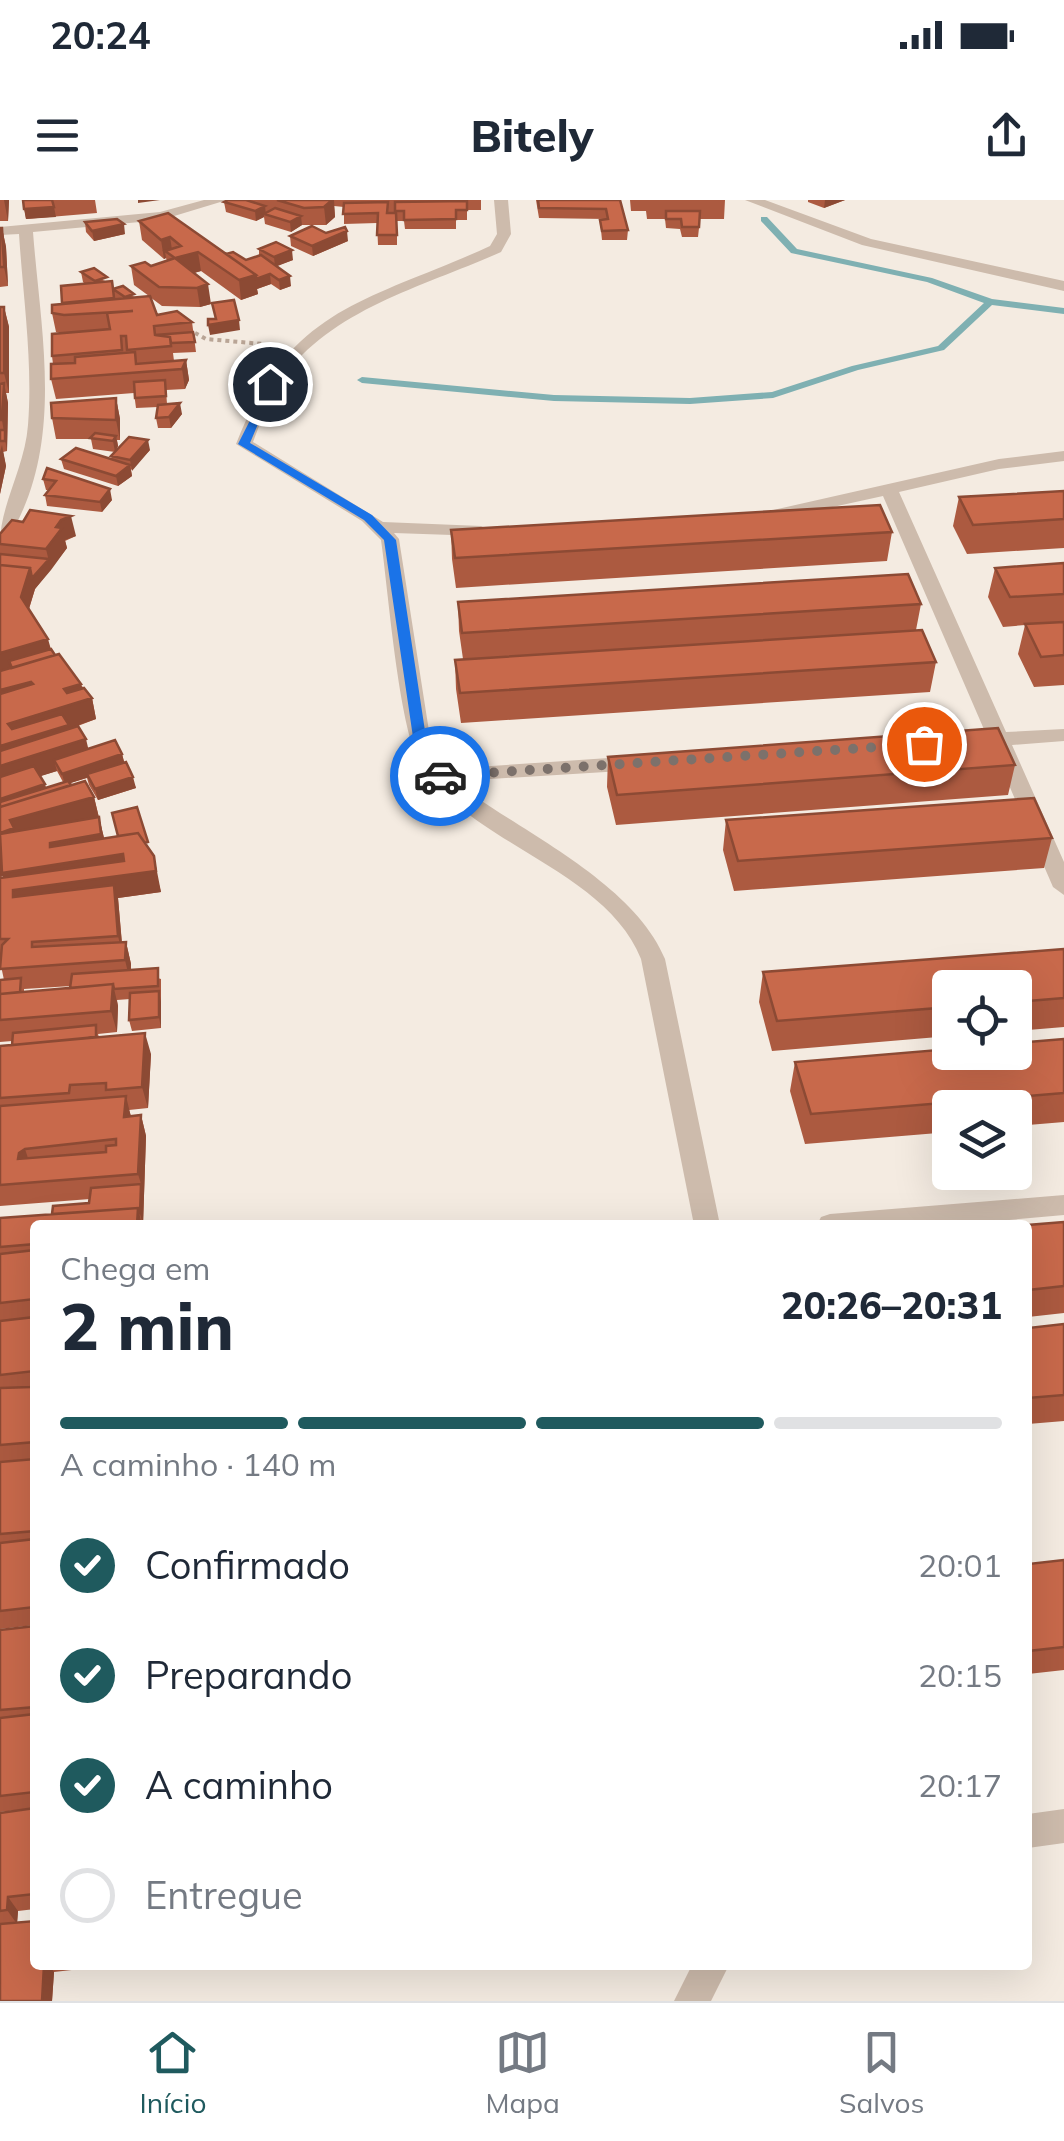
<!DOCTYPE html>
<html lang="pt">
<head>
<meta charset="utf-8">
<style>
  :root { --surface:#fff; --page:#f2f2f3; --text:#1f2937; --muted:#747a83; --line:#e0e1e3; --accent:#1f5a5e }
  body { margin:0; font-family:Mulish,sans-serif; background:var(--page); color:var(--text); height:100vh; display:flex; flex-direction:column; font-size:38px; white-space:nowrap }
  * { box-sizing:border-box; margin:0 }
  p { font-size:32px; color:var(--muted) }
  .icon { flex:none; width:55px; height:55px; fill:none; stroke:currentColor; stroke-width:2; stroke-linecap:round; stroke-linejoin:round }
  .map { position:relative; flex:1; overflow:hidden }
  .drawer { position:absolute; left:30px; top:1020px; width:1002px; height:750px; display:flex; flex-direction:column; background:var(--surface); border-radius:10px; box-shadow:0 10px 40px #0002 }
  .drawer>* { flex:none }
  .tools { position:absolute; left:932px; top:770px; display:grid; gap:20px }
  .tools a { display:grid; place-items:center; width:100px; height:100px; border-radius:10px; background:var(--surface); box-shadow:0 10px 40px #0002; font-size:50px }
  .pin { position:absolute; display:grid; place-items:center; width:85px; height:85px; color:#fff; margin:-42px; border:5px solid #fff; border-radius:50%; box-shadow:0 2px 10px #0007 }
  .courier { position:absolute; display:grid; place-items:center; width:100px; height:100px; margin:-50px; border:8px solid #1a73e8; border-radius:50%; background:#fff; color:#222; box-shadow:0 2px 12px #0007 }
  .head em { font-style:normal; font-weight:800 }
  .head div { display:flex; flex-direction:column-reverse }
  .head { display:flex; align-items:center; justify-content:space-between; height:170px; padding:0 30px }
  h1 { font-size:65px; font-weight:800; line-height:75px }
  .bar { display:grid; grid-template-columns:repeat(4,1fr); gap:15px 10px; align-content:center; height:120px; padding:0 30px }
  .bar i { height:12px; border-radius:8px; background:var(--line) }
  .bar .active { background:var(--accent) }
  .bar p { grid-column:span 4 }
  ol { padding:0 30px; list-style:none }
  li { display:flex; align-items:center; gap:30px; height:110px }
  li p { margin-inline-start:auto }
  li .icon { padding:10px; border-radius:50%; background:var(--accent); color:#fff; stroke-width:4 }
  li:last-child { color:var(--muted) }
  li i { width:55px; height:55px; border:5px solid var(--line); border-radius:50% }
  .status { display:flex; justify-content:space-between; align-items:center; height:70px; padding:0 50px; background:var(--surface); direction:ltr }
  .status svg { height:28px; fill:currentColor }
  header { display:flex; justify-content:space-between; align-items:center; height:130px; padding:0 30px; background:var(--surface); font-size:45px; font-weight:800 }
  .tabs { display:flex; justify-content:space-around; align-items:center; height:140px; border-top:2px solid var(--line); background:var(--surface); font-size:28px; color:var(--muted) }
  .tabs a { display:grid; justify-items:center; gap:5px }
  .tabs .active { color:var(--accent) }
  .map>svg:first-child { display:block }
</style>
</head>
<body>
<div class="status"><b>20:24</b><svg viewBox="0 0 49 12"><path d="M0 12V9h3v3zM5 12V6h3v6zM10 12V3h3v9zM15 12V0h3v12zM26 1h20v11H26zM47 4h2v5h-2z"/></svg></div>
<header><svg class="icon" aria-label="menu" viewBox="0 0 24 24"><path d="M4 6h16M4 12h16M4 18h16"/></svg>Bitely<svg class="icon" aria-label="share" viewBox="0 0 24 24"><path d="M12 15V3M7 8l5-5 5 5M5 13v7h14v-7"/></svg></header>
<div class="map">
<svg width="1064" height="1801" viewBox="0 0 1064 1801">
  <rect width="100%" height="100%" fill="#f4ebe1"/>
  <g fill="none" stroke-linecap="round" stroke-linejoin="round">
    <path fill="#7fb0b2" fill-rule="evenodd" d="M761 17H767L797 49 932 78 992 99 1064 108V114L992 105 944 150 858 170 773 198 690 204 554 201 362 183 357 180 362 177 554 195 690 198 772 192 852 166 938 146 984 103 927 82 791 53 761 21Z"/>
    <path stroke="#b9a596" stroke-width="4" stroke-dasharray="4 4" stroke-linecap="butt" d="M188 129 206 139 263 144"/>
    <path fill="#cdbbac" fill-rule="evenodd" d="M204 0H227L161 20 33 32C41 137 66 247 6 342L0 343C0 305 25 267 28 225 33 162 23 97 19 34L0 35V27L160 12Z
      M494 0H508L511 34 501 52C426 86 332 108 282 179 269 198 261 221 253 242L383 322 481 326 490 331 481 336 394 333 399 339 431 544 447 569 638 556 648 563 638 570 459 581 473 595C536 639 635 687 665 759L720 1025H694L641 759C606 670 471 644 421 566 399 532 388 388 381 340L362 321 236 244C290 105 368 102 490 46L497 34Z
      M745 0H765L871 39 1064 81V91L862 45Z
      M1064 251V261L999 269 899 292 1006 532 1064 529V541L1012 545 1064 662V695L1053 687 992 546 972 547 962 541 965 536 986 534 883 296 760 323 751 318 760 313 999 259Z
      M1064 995V1015L953 1025H817L821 1017 830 1014Z
      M1064 1609V1643L1028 1648V1614Z
      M692 1765H729L711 1801H674Z"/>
  </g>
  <path fill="#ac5a40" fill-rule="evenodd" d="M0 0H9L8 21H0Z
    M23 0H95L97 13 26 19Z
    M228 0H481V10H467V20H456V29H405L404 21H397V45H378L377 23 344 24V7L334 6 335 17 326 25H302L291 32 265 24 264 17 256 21 226 12 224 2Z
    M536 0H620L628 30 627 40H602L600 20 606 19 539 18Z
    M630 0H725L724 19H700L698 37H682L680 29 666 28 665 19H647L646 11H631Z
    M808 0H845L824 8 808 2Z
    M139 21 226 54 246 60 259 55V49L293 60 276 66 291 86 280 90 271 84 257 89 258 94 241 100 201 71 193 73 211 104 200 107 162 106 150 97 157 115 192 122 196 152 173 153 174 161 186 160 189 180 185 189 166 190 167 204 182 214 171 228H158L156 218 158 207 136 208 134 193 56 199 51 179 53 164 52 156 63 133 56 132 52 113 85 84 83 82 81 72 108 82 113 89 135 97 149 96 134 85 131 66H151L167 61 166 58 164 59 142 40Z
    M85 22 125 34 94 41 86 32Z
    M0 28H2L6 47 8 86 0 87Z
    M326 33 348 41 313 56 291 46 290 36Z
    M0 107H4L9 127V193H6L8 203 7 251 3 252 6 266 0 294Z
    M116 198 120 219V240H117L118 246 115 252 93 249 91 239H56L52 218Z
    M150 250 131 270 132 276 118 286 64 269 61 259 112 260 111 256Z
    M47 268 112 300 102 312 47 306 45 295 48 290H46L43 279Z
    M1064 291V348L967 354 953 326 959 297Z
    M451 330 892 332 887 361 456 388 452 359Z
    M0 334 76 336 65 341 67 348 35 389 29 409 51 449 92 498 96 519 70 529 89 549 122 554 124 562 136 588 98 600 89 585 87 578 70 583 94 597 104 638 150 651 161 692 118 698 122 743 126 742 131 764V770L161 779V828L132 831 129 820 130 799 117 800 118 806 117 832 98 834 99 837 151 854 148 908 129 910 131 916 141 915 146 936 143 1025H35V1425L0 1429V1018L52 1014 89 1003 90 999 0 1006V846L12 845V841L0 842V780H4L0 761V678H3V676L0 677ZM57 571 63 582 46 588 40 576ZM71 786 70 788 24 792V789Z
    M1064 363V485L1034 487 1018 454 1025 425 1003 427 988 397 995 368Z
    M458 402 921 404 916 430 936 462 930 492 461 523 456 489 455 460 463 459 459 431Z
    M608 557 1015 565 1008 595 616 625 607 587Z
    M726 620 1052 638 1044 668 734 691 723 650Z
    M1064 749V827L1015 831V788H950V836L772 851 759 802 763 772Z
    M1064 839V922L1015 926V908H950V932L805 944 790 891 795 862Z
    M1064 1022V1113L1028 1117V1025Z
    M1064 1124V1221L1028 1224V1128Z
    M1064 1360V1470L1028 1474V1364Z
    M35 1426V1608L0 1612V1430Z
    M35 1608V1709L18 1711 17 1723 35 1765H98V1767L54 1772 52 1801H0V1613Z"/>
  <path fill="#8c4a34" d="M4 0H9L8 21Z
    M138 0H160L138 3Z
    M332 0H334L335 17 326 25 324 7Z
    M825 0H845L824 8Z
    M265 6 266 15 264 14V17L256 21 255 11Z
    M54 7 56 17 26 19 24 9Z
    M301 16 302 25 291 32 290 22Z
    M124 24 125 34 94 41 92 31Z
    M2 28 6 47 8 86 4 67Z
    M347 31 348 41 313 56 312 46Z
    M170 37 173 56 165 51 166 58 164 59 161 40Z
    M292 50 293 60 275 67 274 57Z
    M198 52 201 71 178 78 175 58Z
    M270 74 271 84 257 89 258 94 241 100 239 80 256 75Z
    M290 76 291 86 280 90 279 80Z
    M208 84 211 104 200 107 197 88Z
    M4 107 9 127V193L4 173Z
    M239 120 240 130 210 135 208 125Z
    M186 160 189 180 185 189 182 169Z
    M4 183 8 203 7 251 2 220Z
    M116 198 120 219V240L116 220Z
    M180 203 182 214 171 228 169 217Z
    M116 236 118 246 115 252 113 241Z
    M148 240 150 250 132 271 130 260Z
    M2 245 6 266 0 294V252Z
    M130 265 132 276 118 286 116 276Z
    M110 289 112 300 102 312 100 302Z
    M71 316 76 336 65 340 67 348 51 370 46 349 56 327 61 320Z
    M49 359 51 370 35 389 26 418 21 397 30 368Z
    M48 439 54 460 9 461 12 472 0 476V453Z
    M31 482 36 503 0 513V490Z
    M81 484 85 500 92 498 96 519 70 528 73 543 86 539 91 560H54L57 571 0 589V546L8 524 64 489Z
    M122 554 125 565 65 585 62 574Z
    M133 577 136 588 98 600 95 589Z
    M45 584 48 595 0 611V599Z
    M94 597 99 618 20 650 154 656 161 692 118 698 123 757 118 736 19 712 8 694 3 676 0 677V618Z
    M99 617 104 638 55 664 50 643Z
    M126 742 131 764 130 781 125 760Z
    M113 784 118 806 117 832 111 811Z
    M159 791 161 802V828L159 817Z
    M145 833 151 854 148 908 142 887Z
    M126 896 131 917H124Z
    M141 915 146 936 143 1025 140 1014 141 984 138 974Z
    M25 949 32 970 18 959 19 953Z
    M138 1008 142 1025H137Z
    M8 1697 18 1711 17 1724 7 1710Z
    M44 1765H49L54 1772 52 1801H42Z"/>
  <path fill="#c8694b" stroke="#8c4a34" stroke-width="2.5" fill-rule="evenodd" d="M23 0H52L54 7 24 9Z
    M228 0H246L265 6 255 11 224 2Z
    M277 0H332L324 7 304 8Z
    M538 0H620L628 30 602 31 600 20 608 19 606 9 539 8Z
    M467 1V10H456V19L404 20V11H395V2Z
    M388 2 387 13H396L397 35H377L378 13 343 14 344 3Z
    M275 8 301 16 290 22 264 14Z
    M666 11H700L699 27H682L681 19H666Z
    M168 13 256 75 239 80 198 52 175 58 208 84 197 88 159 87 131 66 145 62 151 66 175 58 165 51 181 46 170 37 161 40 139 21Z
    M117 19 124 24 92 31 85 22Z
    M312 26 326 33 345 27 347 31 312 46 290 36Z
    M0 28H2L4 67H0Z
    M276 42 292 50 274 57 259 49Z
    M233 52 246 60 261 55 290 76 279 80 270 74 256 79V75L226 54Z
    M94 68 107 77 95 81 81 72Z
    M112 81 113 89 123 86 134 94 125 97 113 89 114 98 62 103 61 86Z
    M150 96 157 115 177 111 192 122 154 126 155 135 170 137 171 146 127 150 126 136H121L122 150 52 156V134L110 129 107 113 133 111 64 115 52 113V105Z
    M234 100 239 120 208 125V119H216L212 103Z
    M0 107H4V173H0Z
    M193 132 195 142 171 143 170 137 155 135Z
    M135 152 136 164 186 160 182 169 51 179V164L75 163V157Z
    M165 180 166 196 135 198 134 182Z
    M4 183 2 220H0V184Z
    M116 198V220L52 218 51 203Z
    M180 203 169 217 156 218 158 205Z
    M0 230H5V241H0Z
    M95 233 116 236 113 241 90 238Z
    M129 237 148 240 130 260 111 256Z
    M76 248 130 265 116 276 61 259Z
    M47 268 110 289 100 302 45 295 56 281 43 279Z
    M1064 291V319L973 325 959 297Z
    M880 305 892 332 455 358 451 330Z
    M30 310 71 316 61 320 56 327 62 328 46 349 0 344V334L12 320 23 322Z
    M0 354 49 359 32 378 30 368 0 365Z
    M1064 363V394L1010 397 995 368Z
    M0 365 30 368 21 397 48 439 0 453Z
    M908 374 921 404 462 433 458 402Z
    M1064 422V455L1041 457 1025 424Z
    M922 430 936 462 460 493 455 460Z
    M51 449 55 455 12 468 9 461Z
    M59 454 81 484 64 489 67 493 84 488 92 498 8 524 12 529 62 514 69 525 0 546V494L33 484 31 482 0 490V471Z
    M78 526 86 539 0 566V551Z
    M998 528 1015 565 617 595 608 557Z
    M115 540 122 554 62 574 54 560Z
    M126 562 133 577 95 589 87 574Z
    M34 566 45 584 0 599V577Z
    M68 581 71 585 0 607V602Z
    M85 581 94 597 10 620 14 628 0 633V607Z
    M1034 598 1052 638 738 661 726 620Z
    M137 607 148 642 145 643 138 633 118 636 112 613Z
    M99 617 101 634 50 643V647L138 633 154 656 156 671 13 690V697L114 685 118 736 32 742V747L126 742 125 760 0 769 2 745 8 739H0V678L124 661 123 654 2 673 0 634Z
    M1064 749V798L1015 802V788H950V807L777 821 763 772Z
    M158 768V786L114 789 113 784 70 788 72 774Z
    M21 778 20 792 0 794V780Z
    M113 784 111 811 0 820V794Z
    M159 791V817L129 820 130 793Z
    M96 825V837L12 845 13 833Z
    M145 833 142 887 106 890V883L70 885 69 893 0 898V846Z
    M1064 839V893L811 914 795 862 950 849V852H1015V843Z
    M126 896 124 917 141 915 138 974 0 985V906ZM116 939V945L106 946V952L18 959 19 953 25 949Z
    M141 984 140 1014 138 1008 52 1014 53 1006 89 1003 91 988Z
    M138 1008 137 1025H35V1044L0 1047V1018Z
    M1064 1022V1086L1028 1090V1025Z
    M35 1050V1099L0 1103V1054Z
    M35 1117V1171L0 1175V1121Z
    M1064 1124V1195L1028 1198V1128Z
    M32 1179H35V1242L0 1245V1188L31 1187Z
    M35 1259V1331L0 1334V1262Z
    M35 1339V1407L0 1411V1343Z
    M1064 1360V1447L1028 1451V1364Z
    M35 1426V1507L0 1510V1430Z
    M35 1514V1592L0 1596V1518Z
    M35 1608V1694L8 1697 7 1710 0 1711V1613Z
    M35 1721V1765H44L42 1801H0V1724Z"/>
  <path fill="#1a73e8" d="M270 181 275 184 250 243 372 315 396 340 427 544 445 579H435L414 544 384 340 364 320 238 244Z"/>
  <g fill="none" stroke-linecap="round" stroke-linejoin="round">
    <path stroke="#7c716b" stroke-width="10" stroke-dasharray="0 18" d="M440 576 924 544"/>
  </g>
</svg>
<div class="tools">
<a><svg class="icon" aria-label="locate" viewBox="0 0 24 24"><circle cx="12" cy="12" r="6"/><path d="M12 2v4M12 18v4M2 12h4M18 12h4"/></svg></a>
<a><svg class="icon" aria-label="layers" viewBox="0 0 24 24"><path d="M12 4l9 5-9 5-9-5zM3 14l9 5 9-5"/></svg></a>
</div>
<div class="pin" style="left:924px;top:544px;background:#ea580c"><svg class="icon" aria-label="bag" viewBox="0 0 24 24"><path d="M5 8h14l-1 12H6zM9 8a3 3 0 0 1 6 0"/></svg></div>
<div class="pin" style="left:270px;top:184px;background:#1f2937"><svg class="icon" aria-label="home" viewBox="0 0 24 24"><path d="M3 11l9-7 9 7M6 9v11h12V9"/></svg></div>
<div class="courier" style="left:440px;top:576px"><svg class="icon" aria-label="car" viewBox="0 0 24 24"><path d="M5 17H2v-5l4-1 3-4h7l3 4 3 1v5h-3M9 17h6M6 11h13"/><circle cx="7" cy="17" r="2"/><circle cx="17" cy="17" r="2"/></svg></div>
<section class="drawer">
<div class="head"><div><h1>2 min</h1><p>Chega em</p></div><em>20:26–20:31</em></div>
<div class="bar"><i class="active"></i><i class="active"></i><i class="active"></i><i></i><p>A caminho · 140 m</p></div>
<ol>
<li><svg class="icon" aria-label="check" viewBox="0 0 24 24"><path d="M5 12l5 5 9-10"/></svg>Confirmado<p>20:01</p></li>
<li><svg class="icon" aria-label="check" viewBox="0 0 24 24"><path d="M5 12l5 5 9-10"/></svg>Preparando<p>20:15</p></li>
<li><svg class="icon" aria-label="check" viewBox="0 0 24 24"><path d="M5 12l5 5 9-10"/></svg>A caminho<p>20:17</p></li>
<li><i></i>Entregue</li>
</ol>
</section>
</div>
<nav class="tabs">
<a class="active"><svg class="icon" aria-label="home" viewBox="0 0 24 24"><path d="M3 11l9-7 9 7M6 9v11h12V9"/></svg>Início</a>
<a><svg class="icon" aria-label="map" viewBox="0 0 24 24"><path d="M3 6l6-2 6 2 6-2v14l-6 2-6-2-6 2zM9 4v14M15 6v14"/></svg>Mapa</a>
<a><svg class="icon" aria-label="saved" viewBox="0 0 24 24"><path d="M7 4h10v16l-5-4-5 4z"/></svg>Salvos</a>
</nav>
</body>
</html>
